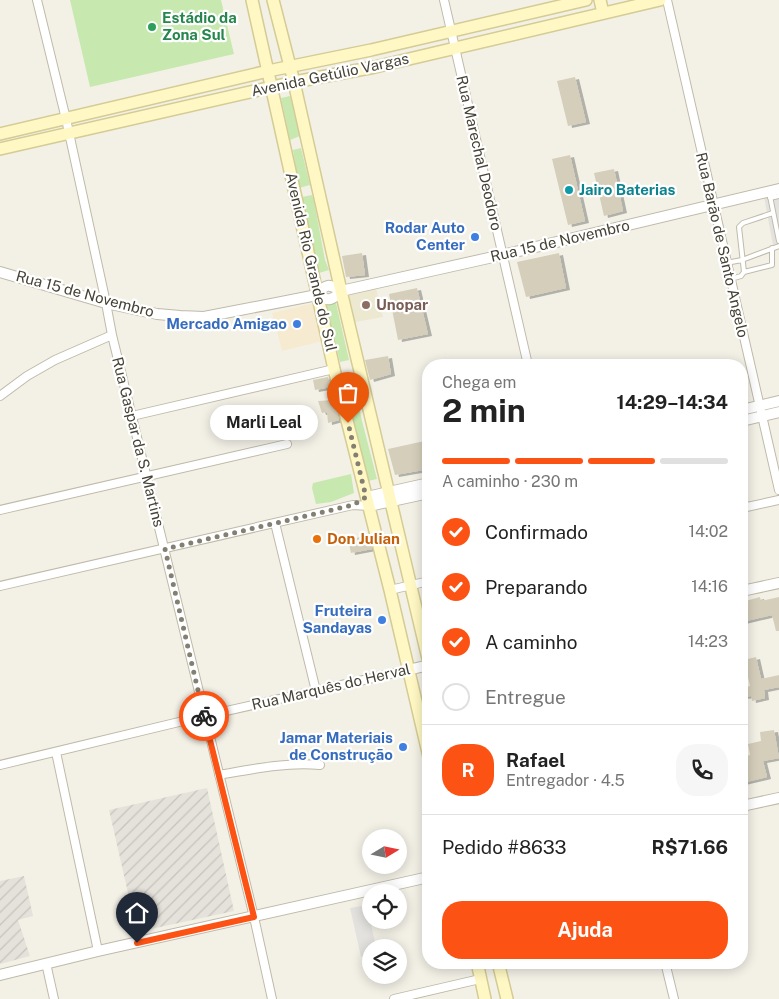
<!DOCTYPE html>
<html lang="pt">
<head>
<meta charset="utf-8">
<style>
  :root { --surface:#fff; --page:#f6f6f6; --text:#222; --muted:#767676; --line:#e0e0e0; --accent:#fc5314 }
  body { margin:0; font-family:"Public Sans",sans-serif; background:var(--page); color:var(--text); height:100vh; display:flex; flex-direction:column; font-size:19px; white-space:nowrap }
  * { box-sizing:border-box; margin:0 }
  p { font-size:16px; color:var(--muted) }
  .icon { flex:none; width:28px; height:28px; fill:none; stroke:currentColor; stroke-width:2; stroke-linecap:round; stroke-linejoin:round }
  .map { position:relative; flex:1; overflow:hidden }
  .details { position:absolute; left:422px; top:359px; width:326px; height:610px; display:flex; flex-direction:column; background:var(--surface); border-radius:20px; box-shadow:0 2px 12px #0003 }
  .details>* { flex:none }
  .needle { width:32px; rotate:80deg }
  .tools { position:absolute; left:362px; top:829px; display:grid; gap:10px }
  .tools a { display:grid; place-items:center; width:45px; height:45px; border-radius:50%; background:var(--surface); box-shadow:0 2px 12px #0003; font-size:25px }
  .pin { position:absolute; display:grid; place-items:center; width:42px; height:42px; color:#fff; margin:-51px -21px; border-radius:50% 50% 50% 0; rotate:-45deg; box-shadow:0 0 5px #0007 }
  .pin .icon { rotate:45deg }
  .courier { position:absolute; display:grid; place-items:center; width:50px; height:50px; margin:-25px; border:4px solid #fc5314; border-radius:50%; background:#fff; color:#222; box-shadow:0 1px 6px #0007 }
  .bubble { position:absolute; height:35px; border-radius:18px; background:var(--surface); box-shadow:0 2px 12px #0003; font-size:16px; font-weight:700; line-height:35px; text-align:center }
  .summary em { font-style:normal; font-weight:700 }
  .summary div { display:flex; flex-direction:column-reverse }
  .summary { display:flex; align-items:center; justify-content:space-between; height:85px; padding:0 20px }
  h1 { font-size:32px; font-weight:700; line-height:38px }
  .bar { display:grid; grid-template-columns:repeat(4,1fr); gap:8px 5px; align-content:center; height:60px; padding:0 20px }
  .bar i { height:6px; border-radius:4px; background:var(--line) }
  .bar .on { background:var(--accent) }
  .bar p { grid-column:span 4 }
  .line { display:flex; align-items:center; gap:12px; padding:0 20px; border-top:1px solid var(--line) }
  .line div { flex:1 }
  .round { display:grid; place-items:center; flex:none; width:52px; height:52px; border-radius:20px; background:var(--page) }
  ol { padding:0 20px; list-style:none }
  li { display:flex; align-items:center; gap:15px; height:55px }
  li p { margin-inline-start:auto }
  li .icon { padding:5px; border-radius:50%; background:var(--accent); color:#fff; stroke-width:4 }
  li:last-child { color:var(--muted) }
  li i { width:28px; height:28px; border:2px solid var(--line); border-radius:50% }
  .primary-button { display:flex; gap:10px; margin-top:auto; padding:10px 20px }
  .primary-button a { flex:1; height:58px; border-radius:20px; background:var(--accent); color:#fff; font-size:20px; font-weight:700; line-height:58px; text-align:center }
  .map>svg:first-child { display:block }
</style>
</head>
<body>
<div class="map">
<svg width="779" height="999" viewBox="0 0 779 999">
  <defs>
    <pattern id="industrial-furrows" width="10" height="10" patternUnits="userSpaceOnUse" patternTransform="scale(1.25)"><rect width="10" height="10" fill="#e5e2db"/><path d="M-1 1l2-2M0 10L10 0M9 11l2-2" fill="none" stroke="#c6c3bd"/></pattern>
    <filter id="shadow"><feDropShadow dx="4" dy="2" stdDeviation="0" flood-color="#0004"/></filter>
  </defs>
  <rect width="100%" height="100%" fill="#f3f1e6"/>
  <path fill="#f6ebd1" d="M314 303 323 341 282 351 272 313Z"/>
  <path fill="url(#industrial-furrows)" d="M207 788 234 911 137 932 109 810Z
    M24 876 33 916 18 920 30 956 0 964V881Z"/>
  <path fill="#ede8d0" d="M376 288 383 317 355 322 349 295Z"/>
  <path fill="#c7e8ae" d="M70 0H221L234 54 90 87Z
    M290 96 300 136 290 140 281 98Z
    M301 148 310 185 299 188 293 150Z
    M312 195 314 201 325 260 329 270 319 273 314 268 315 254 302 197Z
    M336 303 349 360 340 362 325 305Z
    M358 401 362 421 377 479 368 481 349 405Z
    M351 474 354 493 331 502 316 504 312 488 313 483Z"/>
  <path fill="#e4e2de" d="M779 194V243L773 245 764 197Z
    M367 905 376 947 371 948V955L361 957 350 908Z"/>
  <path fill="#d5cebb" filter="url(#shadow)" d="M575 77 586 122 568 126 557 81Z
    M570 155 585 221 568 225 552 159Z
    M614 169 623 211 604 216 594 173Z
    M362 253 365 275 346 277 342 256Z
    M559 253 566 288 526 297 517 262Z
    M417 288 428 334 398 340 389 294Z
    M388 356 391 374 370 380 365 360Z
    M328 377 331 387 315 390 313 380Z
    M334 400 339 420 328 423 327 412 322 413 318 401Z
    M429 440V469L395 475 388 449Z
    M368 535 372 549 351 553 348 540Z
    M760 597 761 601 779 597V631H776L772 615 742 622V602Z
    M756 657 761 679 779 675V687L764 690 765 698 752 701 751 696 742 697V688L750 686 744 660Z
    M774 730 779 758 763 761 767 777 742 783V757L750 755 748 744 761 741 760 732Z"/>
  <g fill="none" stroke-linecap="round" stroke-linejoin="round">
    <g stroke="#bfbaa9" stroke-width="6">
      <path id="service" d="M769 191 779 241
        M770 198 779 196
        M726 263 742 260 779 246
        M744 272 772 265V248
        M731 279 741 276 744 272 739 227 743 223 773 213"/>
    </g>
    <g stroke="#bfbaa9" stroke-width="10">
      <path id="minor" d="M37 0 66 119 106 303 112 335 254 917 272 999
        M444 0 528 365
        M667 0 779 490
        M0 396 27 376 55 360 112 335
        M132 416 334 369
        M742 508 779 500
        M0 510 287 444
        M275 523 316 691
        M0 586 353 505 369 506
        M390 590 429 581
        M56 752 98 951
        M0 765 204 716 408 670
        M219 775C253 769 286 762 320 765
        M665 962 674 999
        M46 963 54 999
        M394 999 480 979"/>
    </g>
    <g stroke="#bfbaa9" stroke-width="12">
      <path id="tertiary" d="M0 272 106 303 157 314 180 316 204 317 317 295C328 302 333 300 341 291L502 255 779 189
        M317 295C326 283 329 284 341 291
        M742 410 779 401
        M742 421 779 412
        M367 497 429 483
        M369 506 429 493
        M742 591 779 583
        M408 670 429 665
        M742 806 779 798
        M0 975 98 951 429 877"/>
    </g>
    <g stroke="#d4cb95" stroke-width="14">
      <path id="secondary" d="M252 0 334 369 390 590 429 757
        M273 0 294 82 341 291 429 663
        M600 0 603 13
        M0 134 268 71 371 50 586 0
        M0 149 294 82 375 67 660 0
        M343 404 366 399
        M477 962 485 999
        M498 962 507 999"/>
    </g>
    <use href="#service" stroke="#fff" stroke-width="4"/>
    <use href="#minor" stroke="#fff" stroke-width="8"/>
    <use href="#tertiary" stroke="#fff" stroke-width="10"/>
    <use href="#secondary" stroke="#fff8c4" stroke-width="11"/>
  </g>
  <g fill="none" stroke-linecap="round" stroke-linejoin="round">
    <path stroke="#837f73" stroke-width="5" stroke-dasharray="0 9" d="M204 716 165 549 353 505 366 497 348 423"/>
    <path stroke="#fc5314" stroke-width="6" d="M137 943 254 917 204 716"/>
  </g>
  <circle fill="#2e9e5b" stroke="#fff" stroke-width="2" cx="152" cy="27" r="5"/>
  <circle fill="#0f9aa8" stroke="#fff" stroke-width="2" cx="569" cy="190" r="5"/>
  <g fill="#3f7fe0" stroke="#fff" stroke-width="2">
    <circle cx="475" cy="237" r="5"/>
    <circle cx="297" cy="324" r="5"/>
    <circle cx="382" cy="620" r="5"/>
    <circle cx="403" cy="747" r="5"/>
  </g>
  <circle fill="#8d6e63" stroke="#fff" stroke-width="2" cx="366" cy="305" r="5"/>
  <circle fill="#e8710a" stroke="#fff" stroke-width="2" cx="317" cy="539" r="5"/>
  <g text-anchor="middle" stroke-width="4.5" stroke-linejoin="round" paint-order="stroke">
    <g font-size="15" font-weight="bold" fill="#27864d" stroke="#fff" text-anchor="start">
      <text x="162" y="23">Estádio da<tspan x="162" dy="17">Zona Sul</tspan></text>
    </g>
    <g font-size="15" fill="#464235" stroke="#fff">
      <text transform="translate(330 75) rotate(-12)" y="5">Avenida Getúlio Vargas</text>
      <text transform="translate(479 153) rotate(77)" y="5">Rua Marechal Deodoro</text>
      <text transform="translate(560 241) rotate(-13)" y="5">Rua 15 de Novembro</text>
      <text transform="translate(722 245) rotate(77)" y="5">Rua Barão de Santo Angelo</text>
      <text transform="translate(311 262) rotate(77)" y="5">Avenida Rio Grande do Sul</text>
      <text transform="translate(85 294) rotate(15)" y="5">Rua 15 de Novembro</text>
      <text transform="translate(138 442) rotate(76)" y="5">Rua Gaspar da S. Martins</text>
      <text transform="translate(331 687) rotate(-13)" y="5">Rua Marquês do Herval</text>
    </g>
    <g font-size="15" font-weight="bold" fill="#0d838f" stroke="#fff" text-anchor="start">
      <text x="579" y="195">Jairo Baterias</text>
    </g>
    <g font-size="15" font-weight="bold" fill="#366cbe" stroke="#fff" text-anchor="end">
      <text x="465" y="233">Rodar Auto<tspan x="465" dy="17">Center</tspan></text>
      <text x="287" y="329">Mercado Amigao</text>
      <text x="372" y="616">Fruteira<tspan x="372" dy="17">Sandayas</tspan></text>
      <text x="393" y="743">Jamar Materiais<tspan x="393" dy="17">de Construção</tspan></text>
    </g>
    <g font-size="15" font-weight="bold" fill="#785e54" stroke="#fff" text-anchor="start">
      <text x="376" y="310">Unopar</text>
    </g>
    <g font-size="15" font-weight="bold" fill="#c56008" stroke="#fff" text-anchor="start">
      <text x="327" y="544">Don Julian</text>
    </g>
  </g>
</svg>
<div class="tools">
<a><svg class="needle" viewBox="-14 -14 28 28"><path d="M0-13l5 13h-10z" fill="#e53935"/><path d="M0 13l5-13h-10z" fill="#767676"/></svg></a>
<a><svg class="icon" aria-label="locate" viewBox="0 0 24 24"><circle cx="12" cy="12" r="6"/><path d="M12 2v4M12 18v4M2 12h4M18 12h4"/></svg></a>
<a><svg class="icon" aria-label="layers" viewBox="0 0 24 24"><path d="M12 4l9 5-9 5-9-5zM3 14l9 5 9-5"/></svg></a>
</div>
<div class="pin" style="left:348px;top:423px;background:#ea580c"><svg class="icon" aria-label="bag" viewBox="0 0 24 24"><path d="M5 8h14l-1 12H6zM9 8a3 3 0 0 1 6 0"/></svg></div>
<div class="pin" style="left:137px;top:943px;background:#1f2937"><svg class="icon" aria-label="home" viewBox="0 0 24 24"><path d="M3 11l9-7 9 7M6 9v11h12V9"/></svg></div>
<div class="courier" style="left:204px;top:716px"><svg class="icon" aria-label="bike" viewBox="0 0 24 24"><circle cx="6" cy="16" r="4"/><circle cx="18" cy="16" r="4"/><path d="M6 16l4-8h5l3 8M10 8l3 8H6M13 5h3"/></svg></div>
<div class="bubble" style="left:210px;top:405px;width:108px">Marli Leal</div>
<section class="details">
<div class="summary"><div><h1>2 min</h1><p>Chega em</p></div><em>14:29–14:34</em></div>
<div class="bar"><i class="on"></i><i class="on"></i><i class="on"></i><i></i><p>A caminho · 230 m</p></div>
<ol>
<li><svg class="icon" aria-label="check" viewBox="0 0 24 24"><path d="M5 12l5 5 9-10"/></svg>Confirmado<p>14:02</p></li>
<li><svg class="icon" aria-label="check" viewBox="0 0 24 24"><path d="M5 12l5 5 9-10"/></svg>Preparando<p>14:16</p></li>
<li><svg class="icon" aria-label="check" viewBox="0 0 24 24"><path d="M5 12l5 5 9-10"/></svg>A caminho<p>14:23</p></li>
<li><i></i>Entregue</li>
</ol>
<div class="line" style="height:90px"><b class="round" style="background:var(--accent);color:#fff">R</b><div><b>Rafael</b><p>Entregador · 4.5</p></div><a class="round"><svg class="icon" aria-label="phone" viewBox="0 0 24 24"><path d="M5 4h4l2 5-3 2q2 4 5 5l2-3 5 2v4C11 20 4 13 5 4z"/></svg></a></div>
<div class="line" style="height:65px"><div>Pedido #8633</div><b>R$71.66</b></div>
<div class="primary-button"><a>Ajuda</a></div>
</section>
</div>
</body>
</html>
